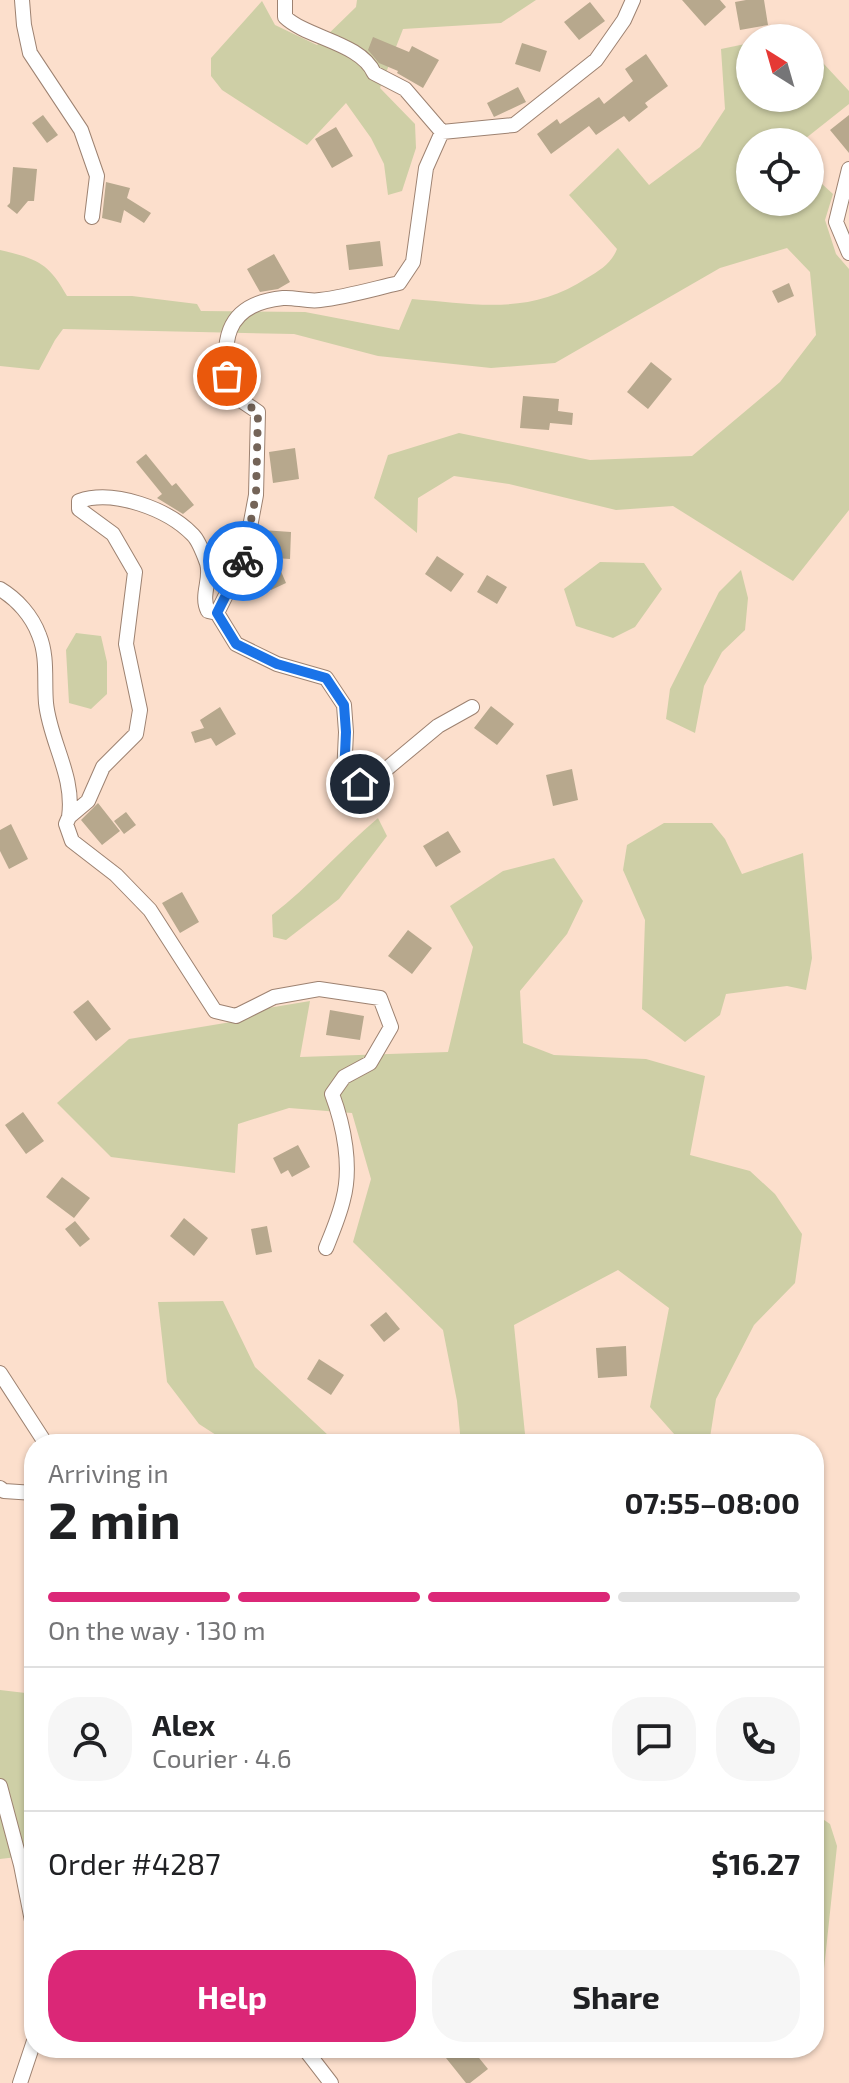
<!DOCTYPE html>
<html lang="en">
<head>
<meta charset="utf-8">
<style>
  :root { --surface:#fff; --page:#f6f6f6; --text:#202124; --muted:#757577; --line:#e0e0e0; --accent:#db2777 }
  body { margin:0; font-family:"Exo 2",sans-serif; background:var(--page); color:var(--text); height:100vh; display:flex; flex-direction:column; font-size:30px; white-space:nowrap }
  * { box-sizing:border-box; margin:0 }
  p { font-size:26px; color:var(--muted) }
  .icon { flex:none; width:44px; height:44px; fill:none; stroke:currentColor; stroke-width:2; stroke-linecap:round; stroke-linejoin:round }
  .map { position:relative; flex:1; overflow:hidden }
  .panel { position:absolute; left:24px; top:1434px; width:800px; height:624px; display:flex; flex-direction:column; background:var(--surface); border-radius:32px; box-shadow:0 2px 6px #0004 }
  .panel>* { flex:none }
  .needle { width:52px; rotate:323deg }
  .tools { position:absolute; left:736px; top:24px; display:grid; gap:16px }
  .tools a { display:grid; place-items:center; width:88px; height:88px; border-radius:50%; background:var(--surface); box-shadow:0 2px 6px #0004; font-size:40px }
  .pin { position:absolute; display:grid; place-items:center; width:68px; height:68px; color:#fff; margin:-34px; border:4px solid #fff; border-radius:50%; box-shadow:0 2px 8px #0007 }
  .courier { position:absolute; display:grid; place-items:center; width:80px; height:80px; margin:-40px; border:6px solid #1a73e8; border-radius:50%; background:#fff; color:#222; box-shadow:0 2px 10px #0007 }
  .summary em { font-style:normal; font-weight:700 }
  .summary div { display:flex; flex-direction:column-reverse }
  .summary { display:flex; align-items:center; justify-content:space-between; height:136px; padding:0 24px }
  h1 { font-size:52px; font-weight:700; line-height:60px }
  .bar { display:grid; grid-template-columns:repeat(4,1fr); gap:12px 8px; align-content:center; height:96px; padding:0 24px }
  .bar i { height:10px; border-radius:6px; background:var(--line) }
  .bar .selected { background:var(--accent) }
  .bar p { grid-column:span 4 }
  .line { display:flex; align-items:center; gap:20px; padding:0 24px; border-top:2px solid var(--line) }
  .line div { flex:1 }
  .round { display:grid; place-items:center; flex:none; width:84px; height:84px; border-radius:32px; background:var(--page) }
  .action { display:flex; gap:16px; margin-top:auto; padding:16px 24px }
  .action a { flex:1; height:92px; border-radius:32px; background:var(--accent); color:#fff; font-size:32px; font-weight:700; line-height:92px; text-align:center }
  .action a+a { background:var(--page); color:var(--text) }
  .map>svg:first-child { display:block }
</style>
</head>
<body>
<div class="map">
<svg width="849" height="2083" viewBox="0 0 849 2083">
  <rect width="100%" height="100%" fill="#fcdfcc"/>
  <path fill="#cecfa6" d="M357 0H536L501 23 403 29 380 88 415 124 416 148 402 191 388 195 384 164 371 138 346 103 307 145 222 90 211 76V58L262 1 275 25 317 45 356 7Z
    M750 43V98H810V49L849 91V104L801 142H750V202H810V173L833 194 825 220 836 254 849 269V510L793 581 673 506 616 510 509 484 454 476 418 498 417 533 374 498 388 455 459 433 590 460 692 456 780 382 816 335 810 272 787 248 720 268 555 363 491 368 378 356 294 334 63 329 55 340 39 370 0 366V250C37 259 48 262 67 296H132L197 304 201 311 305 312 399 330 412 299C475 304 530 316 587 278 600 270 611 264 617 249L569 195 618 148 649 185 700 147 725 109 721 49Z
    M600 562 644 563 662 589 635 627 613 638 576 626 564 589Z
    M741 570 748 598 745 630 722 652 704 686 695 733 666 719 670 689 719 592Z
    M76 633 101 636 107 662V694L91 709 69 703 66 650Z
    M378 818 387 836 339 899 286 940 273 937 272 915C310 886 341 849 378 818Z
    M664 823H712L725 839 742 874 803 853 812 958 806 990 787 986 726 994 720 1015 685 1042 642 1009 645 920 623 870 627 845Z
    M554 858 583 901 567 934 520 991 523 1043 554 1055 646 1059 705 1076 690 1155 750 1171 775 1194 802 1234 795 1283 754 1325 716 1399 709 1444H683L650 1407 669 1308 618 1270 514 1325 526 1444H461L457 1401 443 1330 353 1242 371 1179 352 1113 289 1108 238 1124 235 1173 111 1157 57 1103 129 1039 243 1020 268 1008 310 1001 300 1057 448 1052 473 947 450 906 503 871Z
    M223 1301 255 1367 329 1436 371 1444H230L199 1424 167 1382 158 1302Z
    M0 1690 34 1694V1855L0 1859Z
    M814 1813 830 1824 837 1846 824 1969 814 1971Z"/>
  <path fill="#b7a88d" d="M682 0H720L726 7 705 26Z
    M746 0H764L768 25 740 30 735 2Z
    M590 2 605 21 579 40 564 22Z
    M373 37 409 52 412 46 439 60 423 88 397 73 398 71 379 63 368 50Z
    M522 43 547 51 540 72 515 64Z
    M646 54 668 86 645 103 648 107 629 122 624 116 596 135 589 126 551 154 537 134 557 119 560 124 599 97 604 104 633 81 625 69Z
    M518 87 526 102 494 117 487 103Z
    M43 115 58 135 47 143 32 123Z
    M849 115V153L830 130Z
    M336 127 353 156 332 168 315 139Z
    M13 167 37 169 34 201H28L17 214 7 206 10 203Z
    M106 182 130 188 127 198 151 213 144 223 124 210 121 223 102 218Z
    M380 241 383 266 349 270 346 245Z
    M274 254 290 282 278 289 260 292 247 269Z
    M789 283 794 296 778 303 772 291Z
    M651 362 672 379 648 409 627 392Z
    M523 396 559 399 558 411 573 413 572 425 550 423 549 430 520 428Z
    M295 448 299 479 273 483 269 452Z
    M146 454 172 486 176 483 194 505 183 514 157 498 162 494 136 462Z
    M262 530 291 532 290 559 260 557Z
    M437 556 464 574 451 592 425 574Z
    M280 569 286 583 271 590 264 576Z
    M487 575 507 587 497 604 477 592Z
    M491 706 514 724 497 745 474 728Z
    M220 707 236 734 216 746 211 738 195 743 191 732 204 728 200 720Z
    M572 769 578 800 553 806 546 775Z
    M98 803 120 831 102 845 81 820Z
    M126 812 136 825 124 834 114 821Z
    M11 824 28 859 9 869 0 851V830Z
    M448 831 461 852 436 867 423 846Z
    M182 892 199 922 180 933 162 903Z
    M408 930 432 948 412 974 388 956Z
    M88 1000 111 1029 96 1041 73 1012Z
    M330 1010 364 1016 360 1040 326 1035Z
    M23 1112 44 1141 26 1154 5 1125Z
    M298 1145 310 1167 292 1177 288 1170 281 1174 273 1158Z
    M62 1177 90 1198 74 1218 46 1197Z
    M184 1218 208 1238 194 1256 170 1236Z
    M75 1221 90 1239 80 1247 65 1229Z
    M267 1226 272 1252 256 1255 251 1229Z
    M386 1312 400 1329 384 1342 370 1325Z
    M626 1346 627 1376 598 1378 596 1348Z
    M319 1359 344 1375 331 1395 307 1379Z
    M458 2048H471L488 2069 470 2083H466L446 2058Z"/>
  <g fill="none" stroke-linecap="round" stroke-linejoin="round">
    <g stroke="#9d8271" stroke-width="16">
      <path id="minor" d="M22 0 24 25 30 53 81 130 97 176 92 217
        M285 0V17C307 38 361 43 374 73L405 89 442 132
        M849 169 836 222 849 253
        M0 589C17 599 32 616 39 635 48 657 44 680 46 703 50 742 75 776 69 817
        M217 613 236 644 277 664 326 678 344 705 346 732 344 776 360 784 378 776 438 726 472 707
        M326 1248C332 1233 339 1217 343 1200 352 1167 344 1126 332 1094L344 1077 370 1063 391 1027 380 998 319 989 274 997 236 1016 215 1011 150 910 116 875 72 841 66 824 69 817 88 801 103 767 136 734 140 710 126 644 135 572 113 534 79 509V501C114 489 168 509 193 535 199 541 204 555 207 563 212 579 200 595 208 611L217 613 244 559 256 495 258 412 230 393C221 344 222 304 283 298 295 297 308 302 320 300 346 297 373 289 399 283L413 262 426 168 442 132 514 125 596 60 624 20 633 0
        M0 1373 46 1444
        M0 1488 4 1491 34 1493
        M0 1786 21 1865 34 1931
        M304 2048 331 2083
        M20 2083 34 2041"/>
    </g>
    <use href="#minor" stroke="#fff" stroke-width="14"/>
  </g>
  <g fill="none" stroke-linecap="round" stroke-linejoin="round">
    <path stroke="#746458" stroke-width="8" stroke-dasharray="0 14.4" d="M227 376 230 393 258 412 256 495 243 561"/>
    <path stroke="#1a73e8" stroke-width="10" d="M243 561 217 613 236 644 277 664 326 678 344 705 346 732 344 776 360 784"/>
  </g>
</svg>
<div class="tools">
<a><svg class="needle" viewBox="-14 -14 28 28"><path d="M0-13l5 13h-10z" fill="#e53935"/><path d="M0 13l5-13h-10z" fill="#757577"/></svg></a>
<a><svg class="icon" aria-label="locate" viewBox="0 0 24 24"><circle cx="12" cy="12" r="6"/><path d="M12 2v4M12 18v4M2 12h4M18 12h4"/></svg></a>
</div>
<div class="pin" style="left:227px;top:376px;background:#ea580c"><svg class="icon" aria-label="bag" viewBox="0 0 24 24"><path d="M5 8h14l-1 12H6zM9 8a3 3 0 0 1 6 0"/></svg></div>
<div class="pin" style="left:360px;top:784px;background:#1f2937"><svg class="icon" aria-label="home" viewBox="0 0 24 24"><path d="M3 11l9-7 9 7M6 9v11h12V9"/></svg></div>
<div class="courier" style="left:243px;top:561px"><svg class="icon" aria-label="bike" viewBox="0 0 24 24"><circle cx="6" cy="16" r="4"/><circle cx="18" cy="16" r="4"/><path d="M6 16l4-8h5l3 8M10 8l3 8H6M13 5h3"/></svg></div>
<section class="panel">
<div class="summary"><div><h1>2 min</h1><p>Arriving in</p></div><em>07:55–08:00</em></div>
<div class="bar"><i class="selected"></i><i class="selected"></i><i class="selected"></i><i></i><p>On the way · 130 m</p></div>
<div class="line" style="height:144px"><a class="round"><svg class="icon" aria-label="person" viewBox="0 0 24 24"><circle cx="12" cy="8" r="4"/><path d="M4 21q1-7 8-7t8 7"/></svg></a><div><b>Alex</b><p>Courier · 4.6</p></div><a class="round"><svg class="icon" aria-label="chat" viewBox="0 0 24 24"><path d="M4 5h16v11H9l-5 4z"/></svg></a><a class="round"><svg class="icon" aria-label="phone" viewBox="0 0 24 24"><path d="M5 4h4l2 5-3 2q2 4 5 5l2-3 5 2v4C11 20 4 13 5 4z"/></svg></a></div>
<div class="line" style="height:104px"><div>Order #4287</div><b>$16.27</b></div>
<div class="action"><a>Help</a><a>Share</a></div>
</section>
</div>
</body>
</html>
